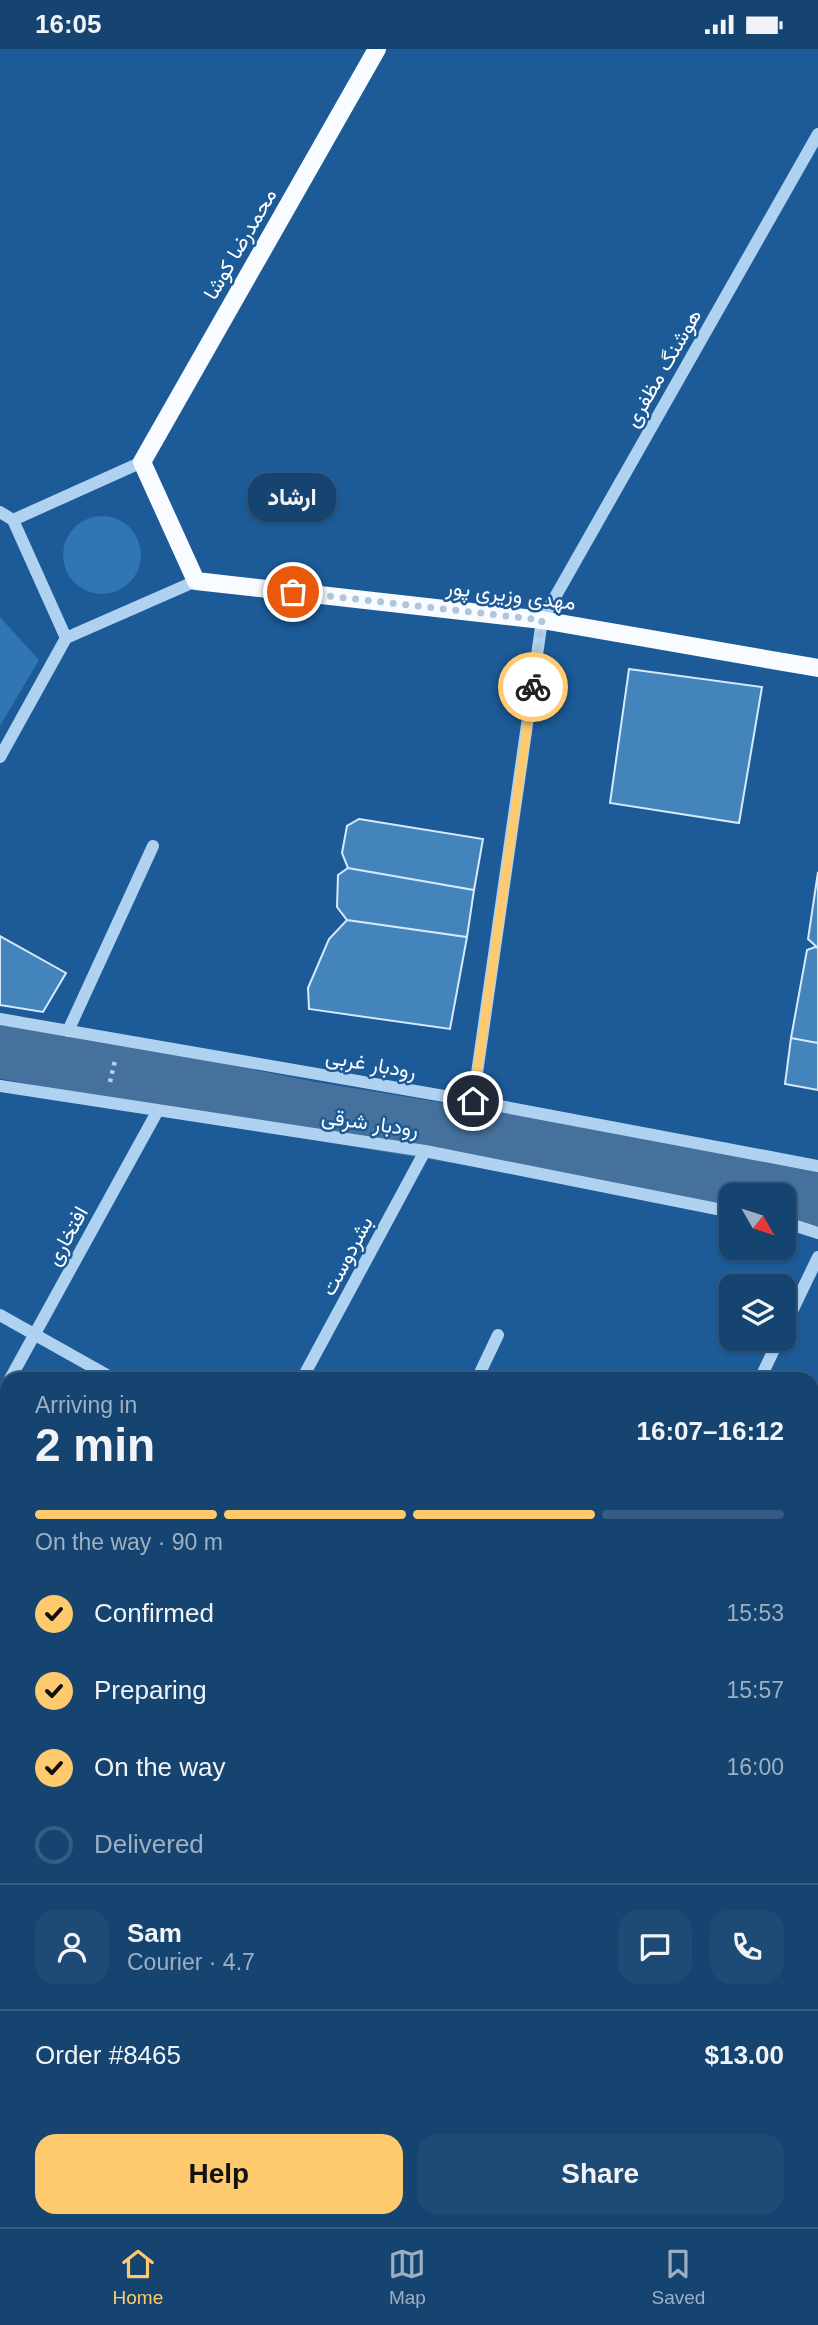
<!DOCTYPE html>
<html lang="en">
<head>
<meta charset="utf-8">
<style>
  :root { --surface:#154471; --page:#1e4b76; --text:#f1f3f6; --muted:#9db0c3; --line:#345c84; --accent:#ffca6e }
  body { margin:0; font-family:Arial,Vazirmatn,sans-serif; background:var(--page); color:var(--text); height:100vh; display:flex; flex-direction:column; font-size:26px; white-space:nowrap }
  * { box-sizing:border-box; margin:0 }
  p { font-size:23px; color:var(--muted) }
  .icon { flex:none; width:38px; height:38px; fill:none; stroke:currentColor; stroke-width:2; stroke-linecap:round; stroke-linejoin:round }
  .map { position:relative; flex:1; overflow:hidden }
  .drawer { position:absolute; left:0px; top:1323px; width:819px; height:856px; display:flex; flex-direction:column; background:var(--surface); border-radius:21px 21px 0 0; box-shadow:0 2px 5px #0004,0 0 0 2px var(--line) }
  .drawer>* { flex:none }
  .needle { width:46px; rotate:129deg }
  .tools { position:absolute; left:719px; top:1134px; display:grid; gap:14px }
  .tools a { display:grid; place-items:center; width:77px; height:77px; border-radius:14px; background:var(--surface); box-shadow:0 2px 5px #0004,0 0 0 2px var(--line); font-size:35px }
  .pin { position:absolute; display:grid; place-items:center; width:60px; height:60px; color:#fff; margin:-30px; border:4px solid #fff; border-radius:50%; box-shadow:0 2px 7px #0007 }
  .courier { position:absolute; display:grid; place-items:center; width:70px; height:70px; margin:-35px; border:5px solid #ffca6e; border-radius:50%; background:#fff; color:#222; box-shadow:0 2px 9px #0007 }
  .bubble { position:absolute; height:49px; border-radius:21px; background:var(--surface); box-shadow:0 2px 5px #0004,0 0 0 2px var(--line); font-size:23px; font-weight:800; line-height:49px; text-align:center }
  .head em { font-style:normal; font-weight:800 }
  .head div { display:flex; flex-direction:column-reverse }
  .head { display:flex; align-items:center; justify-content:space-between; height:119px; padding:0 35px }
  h1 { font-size:46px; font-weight:800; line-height:52px }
  .bar { display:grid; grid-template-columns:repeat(4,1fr); gap:10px 7px; align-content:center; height:84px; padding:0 35px }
  .bar i { height:9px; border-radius:5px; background:var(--line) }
  .bar .active { background:var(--accent) }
  .bar p { grid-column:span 4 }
  .line { display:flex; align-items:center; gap:18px; padding:0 35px; border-top:2px solid var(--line) }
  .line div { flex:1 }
  .round { display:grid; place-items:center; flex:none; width:74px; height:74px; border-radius:21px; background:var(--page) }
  ol { padding:0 35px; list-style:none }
  li { display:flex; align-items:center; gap:21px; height:77px }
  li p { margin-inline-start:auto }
  li .icon { padding:7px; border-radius:50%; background:var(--accent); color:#111; stroke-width:4 }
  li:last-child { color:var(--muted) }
  li i { width:38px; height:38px; border:4px solid var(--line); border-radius:50% }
  .primary-button { display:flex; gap:14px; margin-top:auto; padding:14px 35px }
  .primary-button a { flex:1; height:80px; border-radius:21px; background:var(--accent); color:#111; font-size:28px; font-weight:800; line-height:80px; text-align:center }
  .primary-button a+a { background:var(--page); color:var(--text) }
  .status { display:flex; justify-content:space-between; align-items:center; height:49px; padding:0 35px; background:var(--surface); direction:ltr }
  .status svg { height:19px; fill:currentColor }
  .tabs { display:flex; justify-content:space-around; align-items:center; height:98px; border-top:2px solid var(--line); background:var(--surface); font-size:19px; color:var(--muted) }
  .tabs a { display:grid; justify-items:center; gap:4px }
  .tabs .active { color:var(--accent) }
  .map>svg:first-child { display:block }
</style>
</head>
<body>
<div class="status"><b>16:05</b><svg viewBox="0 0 49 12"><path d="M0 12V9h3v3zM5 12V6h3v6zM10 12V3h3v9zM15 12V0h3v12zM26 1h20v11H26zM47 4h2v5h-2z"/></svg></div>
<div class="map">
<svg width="818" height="2178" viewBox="0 0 818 2178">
  <rect width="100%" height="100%" fill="#1c5b97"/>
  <path fill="#3075b4" d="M63 506a39 39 0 1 1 78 0a39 39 0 1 1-78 0Z
    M0 568 39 611 0 677Z"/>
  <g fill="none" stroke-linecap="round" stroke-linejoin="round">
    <path stroke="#46719c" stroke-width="58" d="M0 1000 308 1061 722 1129 818 1153"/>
  </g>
  <path fill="#4484bd" stroke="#d6eafb" stroke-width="2" d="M629 620 762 638 739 774 610 754Z
    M359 770 483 790 474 841 348 819 342 804 347 777Z
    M348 819 474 841 467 888 347 871 337 858 338 826Z
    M818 823V899L808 890Z
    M347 871 467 888 450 980 309 960 308 939 329 890Z
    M0 887 66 924 43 963 0 956Z
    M815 898 818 899V994L791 989 807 901Z
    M791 989 818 994V1041L785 1035Z
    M814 1665 818 1668V1731L812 1728Z
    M812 1734 818 1737V1809L812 1807Z
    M444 2172H463L460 2178Z"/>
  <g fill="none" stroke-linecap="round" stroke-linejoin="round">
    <path stroke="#afd2f0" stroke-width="4.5" stroke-dasharray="3.5 5" stroke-linecap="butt" d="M110 1033 115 1011"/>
    <path stroke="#afd2f0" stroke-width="12" d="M0 463 13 471
      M13 471 142 413
      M13 471 66 589
      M66 589 196 532
      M0 708 66 589
      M0 970 473 1052 818 1117
      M68 982 153 797
      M0 1037 425 1102 732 1163
      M473 1052 542 571 818 85
      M784 1173 818 1184
      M0 1266 114 1330
      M784 1279 818 1208
      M10 1330 157 1063
      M302 1330 425 1102
      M477 1330 498 1286
      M760 1330 779 1290
      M0 1348 7 1336
      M812 1547 818 1534
      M53 2178 57 2172"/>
    <path stroke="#f8fbff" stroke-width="18" d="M377 0 142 413 196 532 542 571 818 619
      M0 1735 7 1738
      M812 2064 818 2066
      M812 2109 818 2111
      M493 2178 497 2172"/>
  </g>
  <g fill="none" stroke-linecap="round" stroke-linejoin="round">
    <path stroke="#b0c6db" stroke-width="7" stroke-dasharray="0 12.6" d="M293 543 542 571 533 638"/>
    <path stroke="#ffca6e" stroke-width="9" d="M473 1052 533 638"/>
  </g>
  <g text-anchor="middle" stroke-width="5" stroke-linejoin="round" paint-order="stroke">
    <g font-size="21" fill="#fff" stroke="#1c5b97">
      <text transform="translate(240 195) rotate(-60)" y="7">محمدرضا کوشا</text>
      <text transform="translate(663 319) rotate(-60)" y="7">هوشنگ مظفری</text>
      <text transform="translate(511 546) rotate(7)" y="7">مهدی وزیری پور</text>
      <text transform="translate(371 1015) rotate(10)" y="7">رودبار غربی</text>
      <text transform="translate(370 1074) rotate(8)" y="7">رودبار شرقی</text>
      <text transform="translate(67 1187) rotate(-61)" y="7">افتخاری</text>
      <text transform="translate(347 1207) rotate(-62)" y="7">بشردوست</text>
    </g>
  </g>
</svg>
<div class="tools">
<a><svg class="needle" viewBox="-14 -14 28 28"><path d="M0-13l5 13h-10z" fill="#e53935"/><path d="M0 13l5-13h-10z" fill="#9db0c3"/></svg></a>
<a><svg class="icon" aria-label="layers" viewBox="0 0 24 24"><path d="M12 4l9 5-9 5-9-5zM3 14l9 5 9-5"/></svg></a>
</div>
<div class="pin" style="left:293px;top:543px;background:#ea580c"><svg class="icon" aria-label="bag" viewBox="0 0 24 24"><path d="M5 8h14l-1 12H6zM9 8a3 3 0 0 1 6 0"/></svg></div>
<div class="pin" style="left:473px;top:1052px;background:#1f2937"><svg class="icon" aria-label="home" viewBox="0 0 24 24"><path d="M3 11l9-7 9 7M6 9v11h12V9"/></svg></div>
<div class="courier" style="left:533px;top:638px"><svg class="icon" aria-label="bike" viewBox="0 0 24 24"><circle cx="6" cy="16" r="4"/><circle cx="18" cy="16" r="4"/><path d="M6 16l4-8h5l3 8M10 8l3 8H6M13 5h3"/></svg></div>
<div class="bubble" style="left:248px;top:424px;width:88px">ارشاد</div>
<section class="drawer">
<div class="head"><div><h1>2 min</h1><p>Arriving in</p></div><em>16:07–16:12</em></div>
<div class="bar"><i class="active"></i><i class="active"></i><i class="active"></i><i></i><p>On the way · 90 m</p></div>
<ol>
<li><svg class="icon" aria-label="check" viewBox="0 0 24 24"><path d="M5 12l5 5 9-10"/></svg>Confirmed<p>15:53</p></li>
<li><svg class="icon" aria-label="check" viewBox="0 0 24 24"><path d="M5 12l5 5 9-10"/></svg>Preparing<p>15:57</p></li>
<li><svg class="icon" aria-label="check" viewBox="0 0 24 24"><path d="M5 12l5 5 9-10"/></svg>On the way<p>16:00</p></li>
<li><i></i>Delivered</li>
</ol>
<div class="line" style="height:126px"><a class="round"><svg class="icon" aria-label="person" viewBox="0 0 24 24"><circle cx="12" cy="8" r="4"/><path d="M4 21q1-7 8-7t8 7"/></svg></a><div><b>Sam</b><p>Courier · 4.7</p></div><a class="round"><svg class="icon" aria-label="chat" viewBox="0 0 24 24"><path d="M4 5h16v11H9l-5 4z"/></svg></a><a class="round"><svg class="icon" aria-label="phone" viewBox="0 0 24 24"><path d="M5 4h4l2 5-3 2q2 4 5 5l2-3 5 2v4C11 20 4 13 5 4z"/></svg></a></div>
<div class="line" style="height:91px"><div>Order #8465</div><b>$13.00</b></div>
<div class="primary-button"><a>Help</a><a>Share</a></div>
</section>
</div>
<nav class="tabs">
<a class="active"><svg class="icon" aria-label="home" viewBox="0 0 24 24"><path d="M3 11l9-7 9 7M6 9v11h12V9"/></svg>Home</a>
<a><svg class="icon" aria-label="map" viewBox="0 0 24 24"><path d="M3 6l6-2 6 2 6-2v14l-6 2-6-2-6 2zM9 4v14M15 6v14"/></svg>Map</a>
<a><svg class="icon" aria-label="saved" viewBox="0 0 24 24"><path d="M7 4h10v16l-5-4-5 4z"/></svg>Saved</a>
</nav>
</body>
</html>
